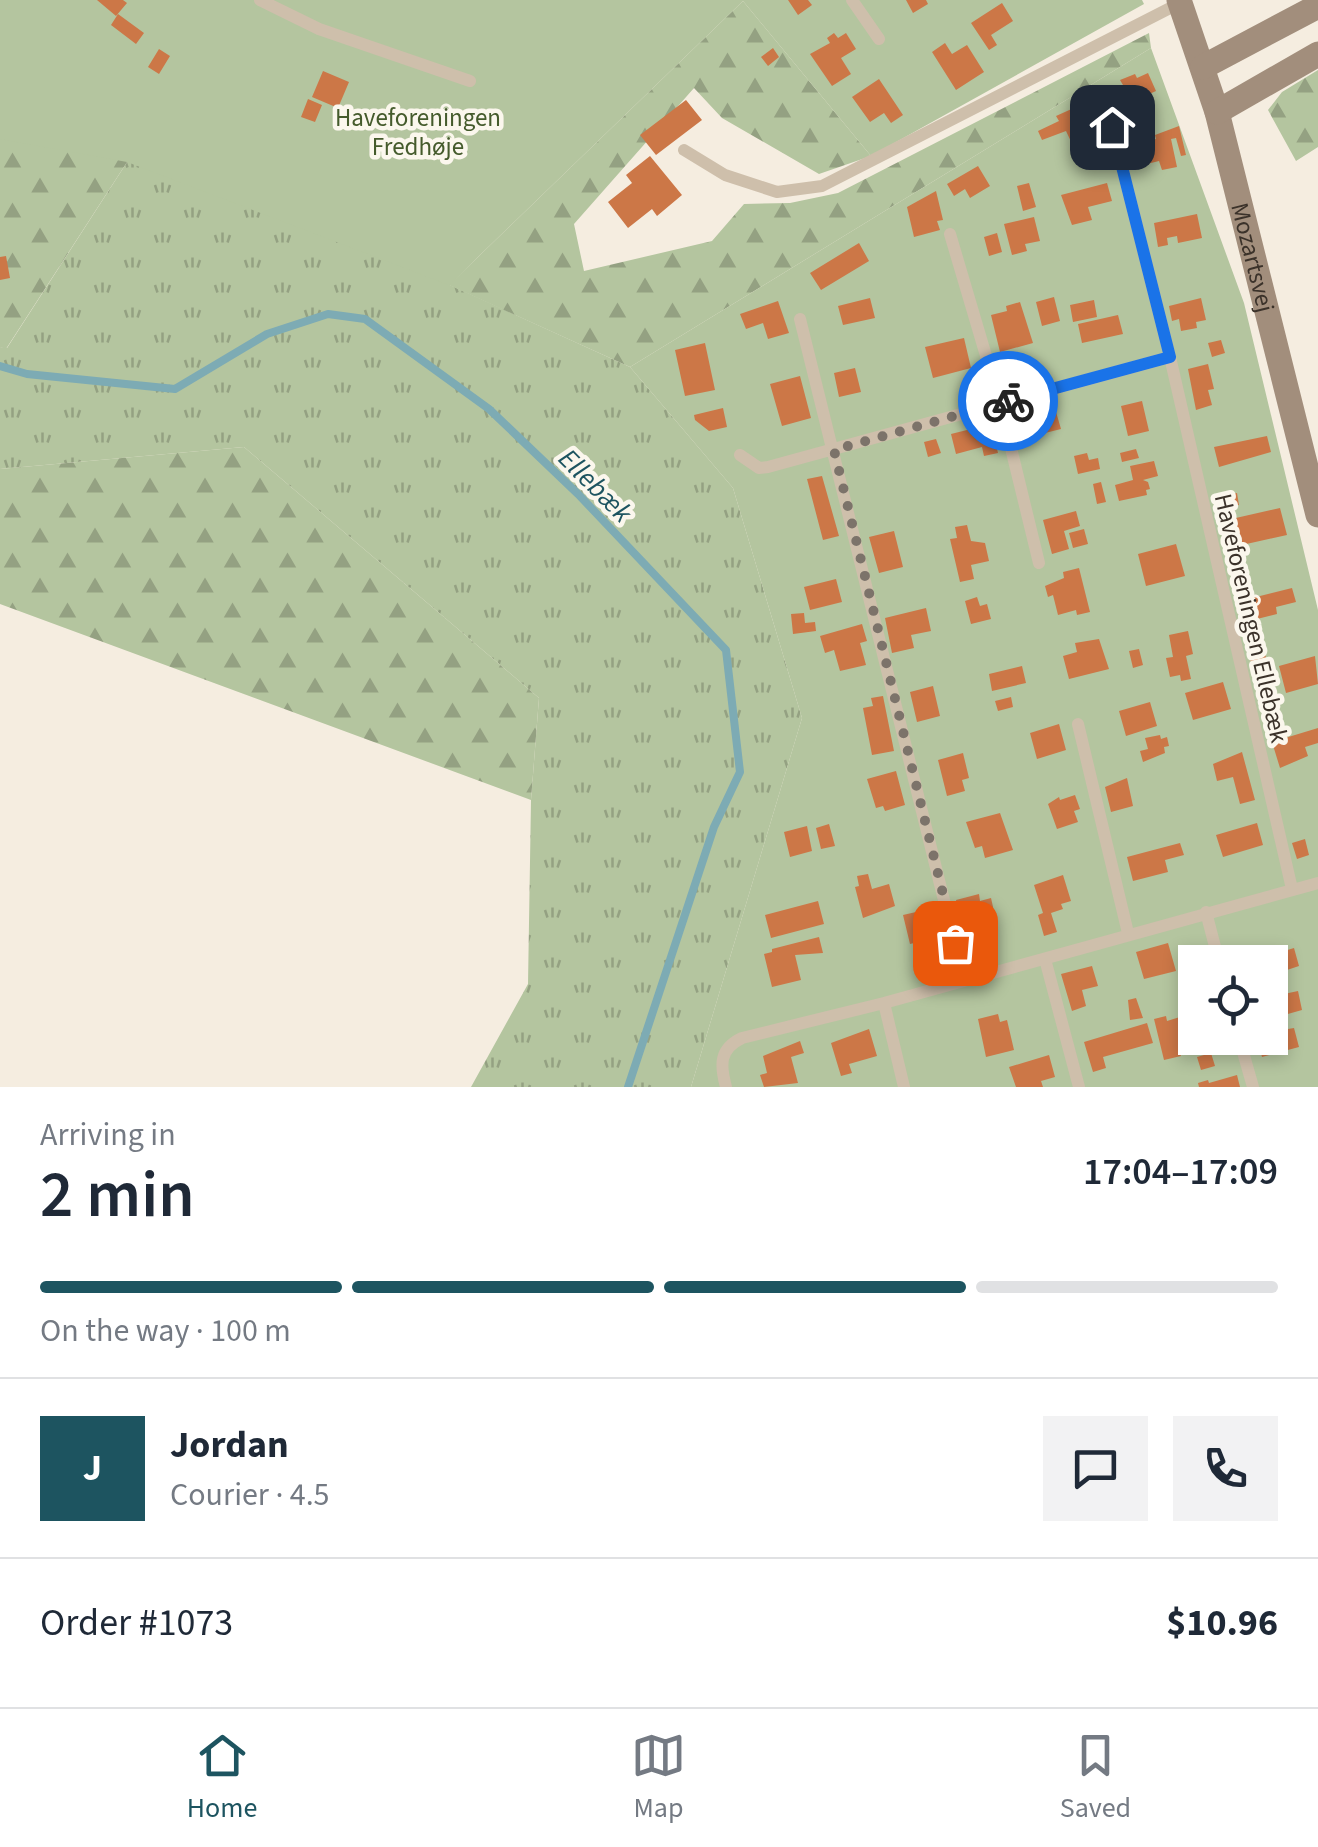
<!DOCTYPE html>
<html lang="en">
<head>
<meta charset="utf-8">
<style>
  :root { --surface:#fff; --page:#f2f2f3; --text:#1f2937; --muted:#747a83; --line:#e0e1e3; --accent:#1d5460 }
  body { margin:0; font-family:"Source Sans 3",sans-serif; background:var(--page); color:var(--text); height:100vh; display:flex; flex-direction:column; font-size:38px; white-space:nowrap }
  * { box-sizing:border-box; margin:0 }
  p { font-size:32px; color:var(--muted) }
  .icon { flex:none; width:55px; height:55px; fill:none; stroke:currentColor; stroke-width:2; stroke-linecap:round; stroke-linejoin:round }
  .map { position:relative; height:1087px; overflow:hidden }
  .sheet { display:flex; flex-direction:column; background:var(--surface); flex:1 }
  .sheet>* { flex:none }
  .controls { position:absolute; left:1178px; top:945px; display:grid; gap:20px }
  .controls a { display:grid; place-items:center; width:110px; height:110px; border-radius:0px; background:var(--surface); box-shadow:0 5px 15px #0003; font-size:50px }
  .pin { position:absolute; display:grid; place-items:center; width:85px; height:85px; color:#fff; margin:-42px; border-radius:20px; box-shadow:0 5px 15px #0006 }
  .courier { position:absolute; display:grid; place-items:center; width:100px; height:100px; margin:-50px; border:8px solid #1a73e8; border-radius:50%; background:#fff; color:#222; box-shadow:0 2px 12px #0007 }
  .summary em { font-style:normal; font-weight:600 }
  .summary div { display:flex; flex-direction:column-reverse }
  .summary { display:flex; align-items:center; justify-content:space-between; height:170px; padding:0 40px }
  h1 { font-size:65px; font-weight:600; line-height:75px }
  .bar { display:grid; grid-template-columns:repeat(4,1fr); gap:15px 10px; align-content:center; height:120px; padding:0 40px }
  .bar i { height:12px; border-radius:8px; background:var(--line) }
  .bar .current { background:var(--accent) }
  .bar p { grid-column:span 4 }
  .line { display:flex; align-items:center; gap:25px; padding:0 40px; border-top:2px solid var(--line) }
  .line div { flex:1 }
  .round { display:grid; place-items:center; flex:none; width:105px; height:105px; border-radius:0px; background:var(--page) }
  .tabs { display:flex; justify-content:space-around; align-items:center; height:140px; border-top:2px solid var(--line); background:var(--surface); font-size:28px; color:var(--muted) }
  .tabs a { display:grid; justify-items:center; gap:5px }
  .tabs .current { color:var(--accent) }
  .map>svg:first-child { display:block }
</style>
</head>
<body>
<div class="map">
<svg width="1318" height="1087" viewBox="0 0 1318 1087">
  <defs>
    <pattern id="grass-tufts" width="24" height="20" patternUnits="userSpaceOnUse" patternTransform="scale(2.5)"><rect width="24" height="20" fill="#b4c59f"/><path d="M3 7l-1-3M5 7V3M7 7l1-3M15 17l-1-3M17 17v-4M19 17l1-3" fill="none" stroke="#94a182"/></pattern>
    <pattern id="forest-firs" width="22" height="20" patternUnits="userSpaceOnUse" patternTransform="scale(2.5)"><rect width="22" height="20" fill="#b4c59f"/><path d="M5 1l3.5 6h-7zM16 11l3.5 6h-7z" fill="#94a182"/></pattern>
  </defs>
  <rect width="100%" height="100%" fill="#f5ede0"/>
  <path fill="url(#grass-tufts)" d="M0 0 485 249 450 285 630 367 733 488 802 718 691 1087H471L528 984 531 800 539 698 244 447 0 469V347L7 348 142 139Z"/>
  <path fill="url(#forest-firs)" d="M743 1 871 156 819 174 722 118 694 88 574 224 584 271 712 241 744 204 790 203 838 193 1149 33 1151 48 630 367 449 285Z
    M1318 70V147L1296 161 1268 110 1282 92Z
    M0 117 142 139 6 349 0 347Z
    M244 447 539 698 531 800 0 604V469Z"/>
  <path fill="#b4c59f" fill-rule="evenodd" d="M0 0H1142L1144 4 871 156 743 1 449 285 127 162 0 139Z
    M1151 48 1244 303 1318 610V1087H691L802 718 733 488 630 367ZM1195 962H1270V1038H1195Z"/>
  <g fill="none" stroke-linecap="round" stroke-linejoin="round">
    <path stroke="#7dabb4" stroke-width="8" d="M0 366 27 374 175 389 267 334 328 314 365 319 489 409 578 494 726 650 740 772 714 827 628 1087"/>
  </g>
  <path fill="#cc7747" d="M97 0H123L127 3 116 16Z
    M788 0H808L812 5 798 15Z
    M906 0H926L928 4 913 13Z
    M1002 3 1013 21 991 35 997 45 989 50 971 23Z
    M118 14 144 33 136 44 111 25Z
    M834 33 838 38 846 33 856 49 841 58 851 74 832 86 810 54 830 43 827 38Z
    M945 43 952 54 967 45 984 72 956 90 932 52Z
    M773 48 779 57 768 66 761 57Z
    M159 49 170 56 159 74 148 67Z
    M323 71 349 82 338 108 312 97Z
    M1148 73 1156 91 1116 109 1108 92 1123 85 1120 80 1135 74 1137 78Z
    M879 79 903 115 891 123 884 113 870 122 852 97Z
    M308 99 322 105 315 122 301 117Z
    M686 100 702 120 656 155 640 135Z
    M1076 107 1088 133 1094 130 1099 141 1076 152 1066 131 1042 140 1038 131 1059 121 1056 116Z
    M1179 126 1186 155 1181 156 1176 138 1171 139 1177 167 1162 170 1159 161 1139 166 1133 144 1156 139 1155 135Z
    M650 156 682 195 657 216 652 209 628 228 608 202 632 183 626 175Z
    M978 166 990 186 970 198 965 189 954 196 947 184Z
    M1029 183 1036 207 1023 211 1017 186Z
    M1107 183 1112 201 1088 207 1092 220 1072 225 1061 195Z
    M936 191 943 220 937 221 940 230 914 237 907 207Z
    M1197 214 1202 238 1178 243 1177 236 1167 238 1168 245 1158 247 1154 223Z
    M1034 217 1040 241 1025 244 1027 251 1012 255 1004 224Z
    M997 233 1002 252 989 256 984 237Z
    M859 243 869 261 821 290 810 273Z
    M6 256 10 278 0 280V257Z
    M1054 297 1060 321 1042 326 1036 302Z
    M870 298 875 318 843 325 838 306Z
    M1201 298 1206 320 1196 322 1197 328 1181 331 1179 319 1172 321 1169 306Z
    M1094 300 1097 317 1073 322 1070 305Z
    M778 301 789 333 768 339 763 323 746 329 740 314Z
    M1020 302 1033 343 1000 352 991 315 1007 311 1006 306Z
    M1118 315 1123 334 1082 343 1078 324Z
    M964 338 971 368 933 378 925 347Z
    M1221 340 1225 353 1212 357 1208 343Z
    M705 343 715 390 685 396 675 350Z
    M1208 364 1214 389 1208 390 1212 405 1196 410 1188 369Z
    M855 368 861 392 839 397 834 373Z
    M800 376 811 418 782 426 770 384Z
    M1142 401 1149 431 1128 436 1121 406Z
    M1054 405 1061 429 1021 439 1016 419Z
    M723 408 727 427 709 431 695 420 694 415Z
    M991 424 998 453 984 456 982 447 956 454 951 434Z
    M1267 436 1271 452 1219 467 1214 447Z
    M936 439 941 453 928 457 924 442Z
    M1136 449 1139 458 1122 462 1120 453Z
    M1087 453 1089 460 1098 458 1100 469 1078 474 1074 456Z
    M1154 461 1158 476 1143 480 1148 482 1150 489 1146 490 1147 495 1119 501 1115 485 1133 480 1130 466Z
    M822 476 839 536 823 540 807 479Z
    M1101 482 1106 502 1097 504 1093 484Z
    M1237 493 1239 505 1219 508 1217 496Z
    M1280 508 1287 535 1233 547 1227 520Z
    M1076 511 1080 526 1064 531 1069 549 1052 554 1043 520Z
    M967 525 971 541 985 543 989 561 971 565 974 579 960 582 950 539 957 538 955 527Z
    M1084 529 1088 544 1073 548 1069 533Z
    M894 531 903 567 879 573 869 537Z
    M1176 544 1185 576 1146 586 1138 554Z
    M1079 568 1090 612 1077 615 1076 610 1058 615 1053 595 1048 597 1045 586 1064 578 1063 572Z
    M836 579 842 602 810 610 804 587Z
    M1292 588 1296 602 1276 607 1277 614 1241 623 1236 602Z
    M977 597 980 606 987 604 991 619 971 624 965 601Z
    M926 608 931 631 911 635 914 648 892 653 885 618Z
    M804 613 805 623 815 622 816 631 793 634 791 614Z
    M862 624 867 641 860 643 866 665 840 671 834 650 825 653 820 636Z
    M1188 631 1193 654 1186 656 1191 679 1181 681 1180 675 1170 677 1166 658 1173 657 1169 635Z
    M1099 639 1109 669 1069 679 1063 656 1077 652 1075 643Z
    M1263 644 1266 658 1251 662 1247 648Z
    M1139 649 1143 665 1133 668 1129 651Z
    M1315 656 1318 684 1286 693 1279 666Z
    M1022 666 1026 683 992 691 989 674Z
    M1223 682 1231 709 1193 720 1185 693Z
    M933 686 940 716 917 722 910 692Z
    M883 696 894 751 872 755 863 708 873 706 871 698Z
    M1011 697 1013 707 998 711 995 701Z
    M1150 702 1157 726 1126 736 1119 711Z
    M1059 724 1066 750 1037 759 1030 733Z
    M1318 728V743L1305 747 1308 756 1280 768 1272 742Z
    M1160 735 1161 739 1167 737 1169 746 1164 747 1165 753 1143 762 1140 751 1148 749 1145 738Z
    M1242 752 1255 800 1240 804 1233 777 1217 781 1213 764Z
    M963 753 969 778 962 780 965 791 947 796 938 760Z
    M896 771 905 805 885 811 883 806 876 808 867 779Z
    M1127 778 1133 806 1111 812 1105 787Z
    M1075 795 1080 809 1074 811 1078 822 1057 829 1048 804 1059 797 1060 800Z
    M1000 813 1013 850 985 858 982 846 975 848 966 822Z
    M1257 823 1263 845 1223 857 1216 835Z
    M829 824 835 846 821 849 816 828Z
    M807 826 812 851 790 857 784 832Z
    M1305 839 1309 855 1297 859 1292 843Z
    M1180 843 1184 855 1165 860 1168 872 1133 881 1127 857Z
    M868 874 872 889 889 884 895 906 863 918 855 887 859 886 857 876Z
    M1063 875 1071 901 1061 904 1063 909 1051 913 1057 932 1044 936 1038 915 1043 913 1034 885Z
    M979 894 980 901 991 898 996 920 963 929 956 900Z
    M818 901 824 924 771 938 765 915Z
    M929 909 935 938 910 944 903 915Z
    M819 937 823 953 795 955 801 980 772 987 764 954 772 952V949Z
    M1168 943 1176 971 1144 979 1136 952Z
    M1294 948 1299 966 1287 970 1281 952Z
    M1092 966 1098 986 1082 990 1086 1006 1072 1011 1061 974Z
    M1298 991 1302 1010 1270 1019V997Z
    M1136 998 1143 1018 1130 1020 1128 1000Z
    M998 1014 1000 1022 1007 1020 1014 1050 986 1057 978 1019Z
    M1166 1016 1167 1021 1180 1017 1188 1047 1179 1050 1181 1056 1164 1060 1154 1019Z
    M1147 1023 1153 1043 1103 1057 1106 1068 1093 1072 1084 1042Z
    M1294 1028 1299 1047 1262 1057 1257 1038H1270V1032Z
    M869 1029 877 1056 849 1064 852 1073 841 1076 831 1043Z
    M800 1041 804 1053 791 1057 798 1083 764 1087 760 1075 767 1073 763 1056Z
    M1211 1053 1215 1066 1201 1070 1197 1057Z
    M1049 1055 1055 1077 1041 1081 1043 1087H1016L1009 1067Z
    M1237 1075 1240 1087H1199L1198 1083 1208 1080 1209 1083Z"/>
  <g fill="none" stroke-linecap="round" stroke-linejoin="round">
    <path stroke="#cebfab" stroke-width="12" d="M260 0 319 29 470 81
      M852 0 879 39
      M1112 127 1170 357 1292 889
      M684 150 725 175 777 192 822 186 1180 3
      M950 234 1000 403 1039 563
      M800 319 964 981
      M740 455 759 468 768 467 1170 357
      M1078 724 1128 933
      M1206 912 1219 962
      M1045 959 1079 1087
      M884 1003 904 1087
      M1239 1038 1253 1087
      M726 1087C720 1065 719 1049 742 1038L884 1003 1318 883"/>
    <g stroke="#a28e7c" stroke-width="25">
      <path id="s1" d="M1179 0 1217 112 1318 515"/>
      <path d="M1203 67 1318 6"/>
      <path d="M1217 112 1318 54"/>
    </g>
  </g>
  <g fill="none" stroke-linecap="round" stroke-linejoin="round">
    <path stroke="#7c736a" stroke-width="10" stroke-dasharray="0 18" d="M955 943 834 450 1008 401"/>
    <path stroke="#1a73e8" stroke-width="12" d="M1008 401 1170 357 1112 127"/>
  </g>
  <g text-anchor="middle" stroke-width="9" stroke-linejoin="round" paint-order="stroke">
    <g font-size="25" fill="#455b2c" stroke="#fbf7ed">
      <text x="418" y="126">Haveforeningen<tspan x="418" dy="29">Fredhøje</tspan></text>
    </g>
    <g font-size="25" fill="#3b322a" stroke="#fbf7ed">
      <text dy="9" stroke="none"><textPath href="#s1" startOffset="268">Mozartsvej</textPath></text>
      <text transform="translate(1252 618) rotate(77)" y="9">Haveforeningen Ellebæk</text>
    </g>
    <g font-size="28" font-style="italic" fill="#1d5460" stroke="#fbf7ed">
      <text transform="translate(596 485) rotate(45)" y="10">Ellebæk</text>
    </g>
  </g>
</svg>
<div class="controls">
<a><svg class="icon" aria-label="locate" viewBox="0 0 24 24"><circle cx="12" cy="12" r="6"/><path d="M12 2v4M12 18v4M2 12h4M18 12h4"/></svg></a>
</div>
<div class="pin" style="left:955px;top:943px;background:#ea580c"><svg class="icon" aria-label="bag" viewBox="0 0 24 24"><path d="M5 8h14l-1 12H6zM9 8a3 3 0 0 1 6 0"/></svg></div>
<div class="pin" style="left:1112px;top:127px;background:#1f2937"><svg class="icon" aria-label="home" viewBox="0 0 24 24"><path d="M3 11l9-7 9 7M6 9v11h12V9"/></svg></div>
<div class="courier" style="left:1008px;top:401px"><svg class="icon" aria-label="bike" viewBox="0 0 24 24"><circle cx="6" cy="16" r="4"/><circle cx="18" cy="16" r="4"/><path d="M6 16l4-8h5l3 8M10 8l3 8H6M13 5h3"/></svg></div>
</div>
<section class="sheet">
<div class="summary"><div><h1>2 min</h1><p>Arriving in</p></div><em>17:04–17:09</em></div>
<div class="bar"><i class="current"></i><i class="current"></i><i class="current"></i><i></i><p>On the way · 100 m</p></div>
<div class="line" style="height:180px"><b class="round" style="background:var(--accent);color:#fff">J</b><div><b>Jordan</b><p>Courier · 4.5</p></div><a class="round"><svg class="icon" aria-label="chat" viewBox="0 0 24 24"><path d="M4 5h16v11H9l-5 4z"/></svg></a><a class="round"><svg class="icon" aria-label="phone" viewBox="0 0 24 24"><path d="M5 4h4l2 5-3 2q2 4 5 5l2-3 5 2v4C11 20 4 13 5 4z"/></svg></a></div>
<div class="line" style="height:130px"><div>Order #1073</div><b>$10.96</b></div>
</section>
<nav class="tabs">
<a class="current"><svg class="icon" aria-label="home" viewBox="0 0 24 24"><path d="M3 11l9-7 9 7M6 9v11h12V9"/></svg>Home</a>
<a><svg class="icon" aria-label="map" viewBox="0 0 24 24"><path d="M3 6l6-2 6 2 6-2v14l-6 2-6-2-6 2zM9 4v14M15 6v14"/></svg>Map</a>
<a><svg class="icon" aria-label="saved" viewBox="0 0 24 24"><path d="M7 4h10v16l-5-4-5 4z"/></svg>Saved</a>
</nav>
</body>
</html>
